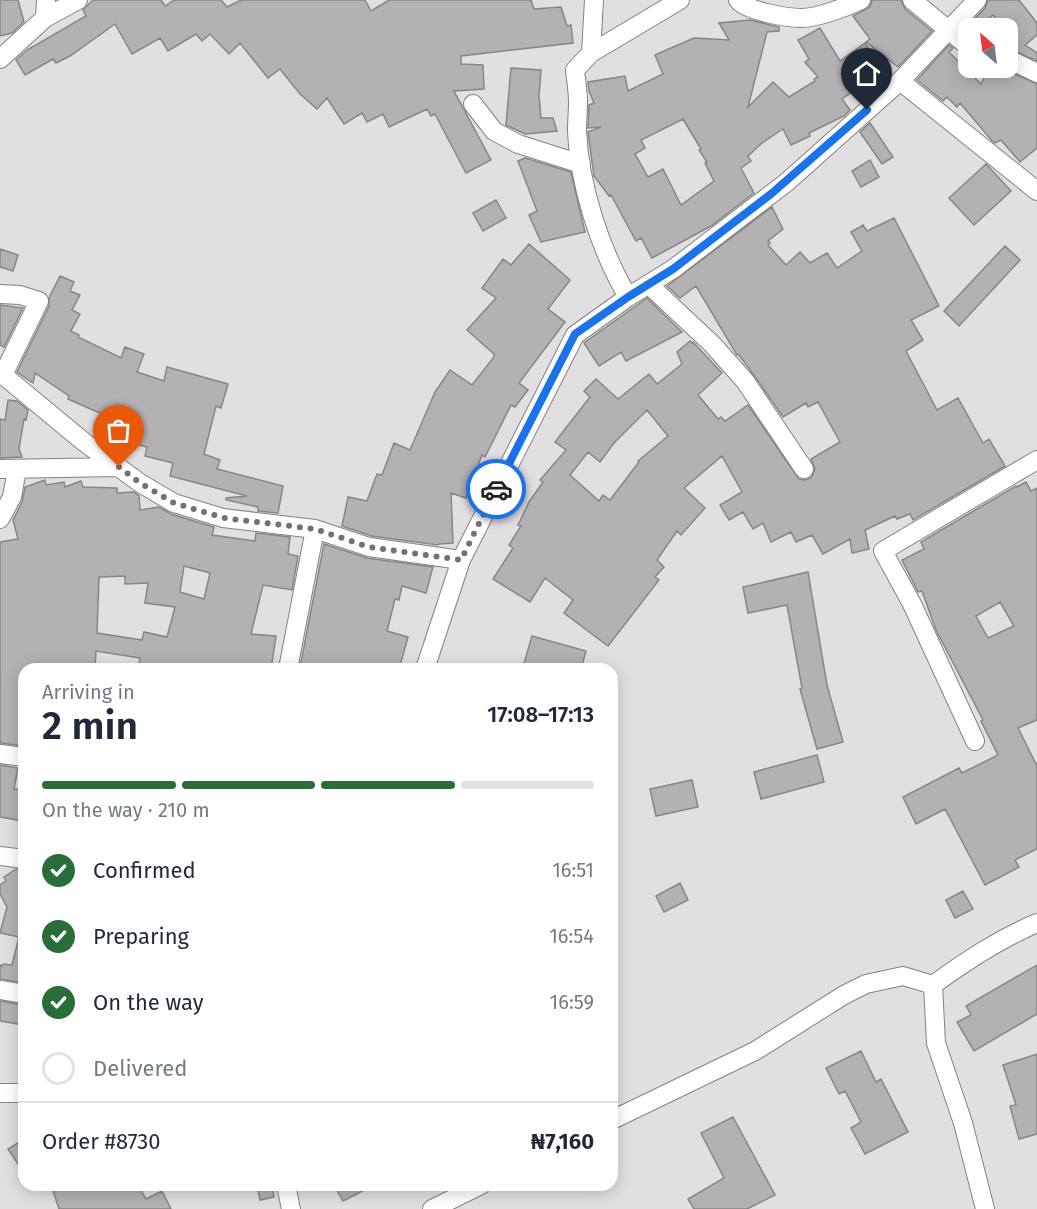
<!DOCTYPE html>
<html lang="en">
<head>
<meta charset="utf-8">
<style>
  :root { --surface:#fff; --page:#f6f6f7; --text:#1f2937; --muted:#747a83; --line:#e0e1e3; --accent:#296e39 }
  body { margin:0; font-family:"Fira Sans",sans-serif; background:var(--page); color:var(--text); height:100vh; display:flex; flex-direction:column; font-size:22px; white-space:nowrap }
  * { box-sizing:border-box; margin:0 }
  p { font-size:20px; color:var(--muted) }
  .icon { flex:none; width:33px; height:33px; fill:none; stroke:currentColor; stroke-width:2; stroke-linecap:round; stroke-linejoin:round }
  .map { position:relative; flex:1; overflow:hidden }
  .drawer { position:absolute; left:18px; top:663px; width:600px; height:528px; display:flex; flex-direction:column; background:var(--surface); border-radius:18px; box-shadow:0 3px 15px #0003 }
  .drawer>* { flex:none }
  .needle { width:39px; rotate:332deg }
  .buttons { position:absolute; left:958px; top:18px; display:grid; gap:12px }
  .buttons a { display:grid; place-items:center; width:60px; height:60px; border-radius:12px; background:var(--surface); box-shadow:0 3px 15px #0003; font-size:30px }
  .pin { position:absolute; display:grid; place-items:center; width:51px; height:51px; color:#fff; margin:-62px -26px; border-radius:50% 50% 50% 0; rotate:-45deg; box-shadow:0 0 6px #0007 }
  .pin .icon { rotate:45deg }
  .courier { position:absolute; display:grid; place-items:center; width:60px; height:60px; margin:-30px; border:4px solid #1a73e8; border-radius:50%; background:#fff; color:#222; box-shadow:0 2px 8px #0007 }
  .headline em { font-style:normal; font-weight:600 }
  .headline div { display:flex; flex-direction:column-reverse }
  .headline { display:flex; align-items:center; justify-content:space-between; height:102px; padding:0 24px }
  h1 { font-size:39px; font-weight:600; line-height:45px }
  .bar { display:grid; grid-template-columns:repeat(4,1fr); gap:9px 6px; align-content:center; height:72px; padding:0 24px }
  .bar i { height:8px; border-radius:4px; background:var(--line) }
  .bar .on { background:var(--accent) }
  .bar p { grid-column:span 4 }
  .line { display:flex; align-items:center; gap:15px; padding:0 24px; border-top:2px solid var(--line) }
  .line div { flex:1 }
  ol { padding:0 24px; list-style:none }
  li { display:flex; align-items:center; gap:18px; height:66px }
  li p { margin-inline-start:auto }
  li .icon { padding:6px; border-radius:50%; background:var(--accent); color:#fff; stroke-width:4 }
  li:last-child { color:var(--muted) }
  li i { width:33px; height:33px; border:3px solid var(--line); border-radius:50% }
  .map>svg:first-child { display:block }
</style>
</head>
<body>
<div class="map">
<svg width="1037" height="1209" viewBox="0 0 1037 1209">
  <rect width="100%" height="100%" fill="#e2dfe3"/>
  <path fill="#b4b1b5" stroke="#878588" stroke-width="1.5" fill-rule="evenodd" d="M0 0H18L24 22 12 33 0 36Z
    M93 0H161L165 6 174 0H221L227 7 241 0H365L371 11 389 0H531L534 9 561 7 567 26 571 25 573 43 461 56V64L483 65 484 89 454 91 491 160 466 173 435 114 431 116 427 109 389 127 383 114 367 122 362 113 344 124 327 98 317 109 300 94 280 69 268 78 240 43 229 54 210 34 202 41 196 34 168 51 160 38 132 54 115 24 70 56 56 63 53 59 25 75 16 60 27 50 86 16 83 10Z
    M872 0H901L905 9 932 31 898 67 866 42 870 39 853 16 870 7Z
    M988 0H1019L1037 23V35L1025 45 1037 53V61L1008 48V28H1003L993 15 977 28H969V32L965 29 985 8Z
    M750 20 779 27V31L767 32 748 107 773 82 789 97 815 81 814 79 818 77 805 62 809 59 798 40 820 28 840 61 865 43 885 72 866 86 865 83 842 99 850 110 844 116 809 133 810 136 791 145 783 129 762 143 748 156 751 161 741 168 754 193 711 226 652 258 641 238 636 241 611 195 609 196 594 176 588 132 601 127 588 128 589 105 594 103 589 91 588 82 625 76 628 91 663 74 655 55 694 38 729 40 719 23ZM683 119 701 149 699 150 707 162 705 163 714 181 681 205 663 169 648 177 635 154 645 148 641 140Z
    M949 45 953 48 949 52 981 84 989 68H1001L1037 84V148L1020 162 1001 140 995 143 993 142 960 103 957 107 947 97 943 101 917 80Z
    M511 68 541 70 539 96 541 118H553L557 131 525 134 506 125Z
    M870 123 893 157 882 164 860 132Z
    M525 158 571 172 585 232 541 242 529 215 537 211 518 161Z
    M870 160 879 177 861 187 852 171Z
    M986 164 1011 191 974 225 949 198Z
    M496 200 506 218 483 231 473 213Z
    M772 207 783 229 768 241 770 243 768 245 786 265 800 252 810 263 827 253 837 268 862 251 851 232 863 225 867 231 894 218 939 306 911 320 923 340 906 351 937 410 958 398 983 443 989 439 1005 466 913 520 910 514 897 519 895 516 865 530 869 549 852 553 850 539 823 554 812 535 796 542 791 532 771 542 763 523 753 529 743 512 729 520 720 505 742 492 722 456 684 488 705 508 681 535 677 531 657 560 664 567 655 577 659 580 608 646 564 613 573 600 545 578 530 602 493 579 513 548 509 545 521 526 518 525 529 502 543 482 540 480 566 450 555 442 590 397 584 391 596 379 618 399 649 374 657 384 682 364 677 352 690 341 692 343 693 342 722 373 698 395 718 419 721 417 725 421 748 405 799 479 805 480 811 478 815 469 811 459 840 442 818 402 808 407 806 403 783 417 754 375 739 355H737L696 286 680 298 667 286ZM647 410 668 436 638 461 639 462 610 500 603 495 599 501 570 475 588 452 600 462 614 443Z
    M529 244 570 280 548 309 565 322 519 383 528 390 515 407 511 405 485 457 482 455 466 498 451 493 453 543 439 544 438 545 372 536 342 526 348 497 367 501 377 474 382 475 394 443 410 450 435 392 450 370 472 385 494 357V354L467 330 496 298 482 288 503 259 511 265Z
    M1005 246 1020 260 959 326 944 311Z
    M0 249 18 255 13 271 0 267Z
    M60 276 74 282 70 291 80 295 72 310 80 314 71 331 79 335 78 337 121 358 125 347 144 354 137 372 164 381 167 367 228 384 221 408 216 406 204 454 220 460 217 469 283 486 278 513 258 511V507L226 500V498L247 496 170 476 173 463 145 456 147 447 111 438 94 430 102 414 68 399 69 396 35 373 33 383 17 372 49 306V298Z
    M647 298 682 332 626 361 621 352 599 366 584 343Z
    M0 305 23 308 4 347 0 345Z
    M8 400 17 401 28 410 26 420 24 419 19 449 22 457 0 458V419L5 420Z
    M45 480 46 485 64 482 65 487 81 481 83 487 117 488V493L134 492 139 496 140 510 159 507 171 514 214 527 212 535 255 541 256 533 290 537 288 554 298 556 292 590 263 585 251 634 276 636 271 669H138L140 658 96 651 95 669H24V746L0 743V542L18 539 13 520 22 502 25 487ZM184 566 210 573 204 599 180 592ZM125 576V584L148 583 145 603 175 607 167 637 144 632 142 640 97 633 99 577Z
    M1026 482 1031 491 1037 488V720L1018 728 1037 766V849L1015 860 1019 867 985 885 945 809 916 824 903 797 959 768 962 773 998 755 981 721 983 720 936 630 922 591 918 592 902 560 924 549 921 542 1016 486 1017 487ZM1000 602 1014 626 988 638 976 616Z
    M324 544 367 558 433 567 426 593 402 586 399 600 395 599 387 631 408 637 399 669H316L300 667Z
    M808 572 827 685 843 742 817 749 800 689 802 688 787 605 748 613 743 587Z
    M532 636 586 651 581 669H531L523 667Z
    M817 755 824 782 761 799 754 772Z
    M0 765 18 768 14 789 24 790V821L0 817Z
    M692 780 698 807 656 816 650 789Z
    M16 869 18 870 24 879V983L0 979V965L2 966 3 964 12 965 19 937 0 933 7 907 0 894V885L6 881 4 877Z
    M680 883 688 900 664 912 656 896Z
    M963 891 973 909 955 918 946 900Z
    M1037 965V1014L974 1051 957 1022 971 1015 966 1006Z
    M0 1001 24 1005V1025L0 1021Z
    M861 1051 876 1082 881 1079 908 1132 865 1154 851 1128 861 1122 845 1091 839 1094 826 1068Z
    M1037 1054V1134L1019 1139 1010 1106 1016 1105 1003 1065Z
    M733 1117 775 1195 747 1209H694L688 1199 724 1178 701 1133Z
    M24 1139V1173L8 1149Z
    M51 1185H138L146 1199 162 1191 171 1209H59Z
    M257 1185H272L274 1197 260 1200Z
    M334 1185H374L343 1201Z"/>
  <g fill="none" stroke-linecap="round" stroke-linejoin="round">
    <g stroke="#838184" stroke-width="20">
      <path id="minor" d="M594 0 591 53 575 70C576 80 578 91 578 102 578 111 577 121 577 130 579 184 600 250 628 297
        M738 0C745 11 788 18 801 18 818 18 846 7 861 0
        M912 0 969 47
        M45 18 46 0
        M591 53 680 0
        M0 59 45 18 78 0
        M1008 59 1037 73
        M900 81 1037 191
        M473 104 494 131 518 144 581 164
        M648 284 712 344 745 381 804 469
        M0 294 20 295 39 301 3 375 84 442 140 483 174 503 223 518 315 529 369 547 461 560
        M0 469 119 467
        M0 519 12 497 17 469
        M288 669 315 529
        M425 669 461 560 575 335 628 297 673 269 787 182 900 81 977 0
        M975 741 912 604 883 551 1037 460
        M0 754 24 757
        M0 856 24 859
        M933 985 936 1043 963 1123 985 1209
        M933 985C966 961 999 939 1037 923
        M0 990 24 994
        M0 1093H24
        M612 1120 755 1051 844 995 866 984 903 976 933 985
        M286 1185 291 1209
        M432 1209 481 1185"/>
    </g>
    <use href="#minor" stroke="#fff" stroke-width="18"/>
  </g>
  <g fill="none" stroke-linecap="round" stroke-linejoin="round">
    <path stroke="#737173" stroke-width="6" stroke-dasharray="0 10.8" d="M119 467 140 483 174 503 224 518 315 529 369 547 461 560 496 489"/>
    <path stroke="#1a73e8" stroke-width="8" d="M496 489 575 334 628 297 673 269 771 194 867 110"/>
  </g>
</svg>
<div class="buttons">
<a><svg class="needle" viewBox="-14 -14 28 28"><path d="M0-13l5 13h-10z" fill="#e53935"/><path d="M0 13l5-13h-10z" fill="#747a83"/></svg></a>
</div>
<div class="pin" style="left:119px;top:467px;background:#ea580c"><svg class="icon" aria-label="bag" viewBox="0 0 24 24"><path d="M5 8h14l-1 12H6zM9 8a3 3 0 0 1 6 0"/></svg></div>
<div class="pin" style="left:867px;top:110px;background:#1f2937"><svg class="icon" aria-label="home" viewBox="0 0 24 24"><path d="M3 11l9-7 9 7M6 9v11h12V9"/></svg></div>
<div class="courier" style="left:496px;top:489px"><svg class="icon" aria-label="car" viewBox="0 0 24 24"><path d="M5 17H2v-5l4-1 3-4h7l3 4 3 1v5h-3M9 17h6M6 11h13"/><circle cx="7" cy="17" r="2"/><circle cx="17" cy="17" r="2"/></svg></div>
<section class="drawer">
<div class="headline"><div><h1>2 min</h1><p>Arriving in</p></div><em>17:08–17:13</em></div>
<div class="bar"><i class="on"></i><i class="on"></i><i class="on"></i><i></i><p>On the way · 210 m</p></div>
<ol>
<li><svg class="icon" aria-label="check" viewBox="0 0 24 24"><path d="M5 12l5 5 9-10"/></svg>Confirmed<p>16:51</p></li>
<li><svg class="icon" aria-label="check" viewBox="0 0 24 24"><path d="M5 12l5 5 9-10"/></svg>Preparing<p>16:54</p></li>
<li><svg class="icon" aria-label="check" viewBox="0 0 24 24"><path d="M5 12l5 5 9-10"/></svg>On the way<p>16:59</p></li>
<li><i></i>Delivered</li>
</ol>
<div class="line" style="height:78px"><div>Order #8730</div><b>₦7,160</b></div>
</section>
</div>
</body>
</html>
